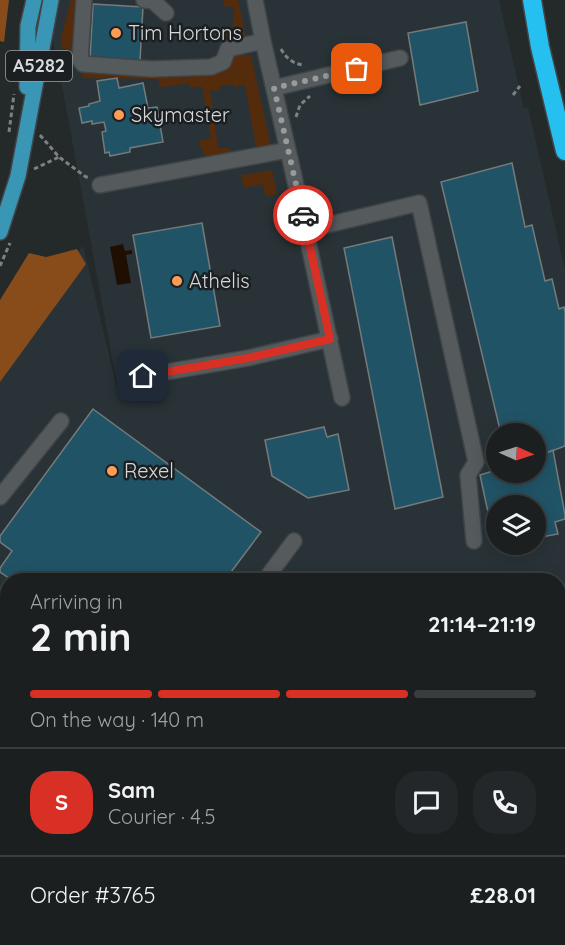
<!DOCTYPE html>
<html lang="en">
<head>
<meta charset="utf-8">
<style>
  :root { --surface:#1b1f20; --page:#242729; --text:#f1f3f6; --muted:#a0a2a5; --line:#393d3e; --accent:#d93025 }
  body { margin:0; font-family:Quicksand,sans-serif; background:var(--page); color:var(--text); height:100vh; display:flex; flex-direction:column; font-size:22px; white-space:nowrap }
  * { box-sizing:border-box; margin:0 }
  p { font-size:20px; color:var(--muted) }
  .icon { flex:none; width:33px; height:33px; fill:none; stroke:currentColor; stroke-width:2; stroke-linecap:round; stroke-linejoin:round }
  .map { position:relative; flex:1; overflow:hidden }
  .side { position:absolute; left:0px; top:573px; width:566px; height:372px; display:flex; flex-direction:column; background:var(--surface); border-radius:24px 24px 0 0; box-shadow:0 3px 15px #0003,0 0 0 2px var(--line) }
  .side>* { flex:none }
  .needle { width:39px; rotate:93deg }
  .tools { position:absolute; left:486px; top:423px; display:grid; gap:12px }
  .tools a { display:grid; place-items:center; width:60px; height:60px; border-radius:50%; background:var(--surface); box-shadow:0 3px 15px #0003,0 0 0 2px var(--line); font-size:30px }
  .pin { position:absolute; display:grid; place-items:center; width:51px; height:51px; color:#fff; margin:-26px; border-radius:12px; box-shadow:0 3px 9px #0006 }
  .courier { position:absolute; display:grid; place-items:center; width:60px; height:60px; margin:-30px; border:4px solid #d93025; border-radius:50%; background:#fff; color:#222; box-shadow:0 2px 8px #0007 }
  .headline em { font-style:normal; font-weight:700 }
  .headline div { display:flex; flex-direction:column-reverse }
  .headline { display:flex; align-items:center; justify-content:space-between; height:102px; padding:0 30px }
  h1 { font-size:39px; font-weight:700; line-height:45px }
  .bar { display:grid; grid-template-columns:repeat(4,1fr); gap:9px 6px; align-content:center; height:72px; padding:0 30px }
  .bar i { height:8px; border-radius:4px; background:var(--line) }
  .bar .on { background:var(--accent) }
  .bar p { grid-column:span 4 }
  .line { display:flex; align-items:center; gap:15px; padding:0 30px; border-top:2px solid var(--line) }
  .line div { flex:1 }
  .round { display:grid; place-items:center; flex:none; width:63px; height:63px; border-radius:24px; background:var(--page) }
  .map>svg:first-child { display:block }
</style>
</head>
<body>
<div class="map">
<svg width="565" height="945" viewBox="0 0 565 945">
  <rect width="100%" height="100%" fill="#24292a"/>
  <path fill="#293337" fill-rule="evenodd" d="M44 0H499L524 108 528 107 565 270V597L558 600V580H296L301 572 295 580H8L7 653 0 648V368L83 245 121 406 58 64ZM496 434H536V472H496ZM496 506H536V544H496Z
    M558 641 565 658V945H249V938H558Z
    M0 775 8 777V938H177L179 945H0Z"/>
  <path fill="#552c0b" d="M71 0H82L77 62 212 71 226 69C232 53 235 55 251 55L271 147 256 148 245 85 234 87 233 84 219 87V90L210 91 218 148H230V157C213 160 203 160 199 141L211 138 202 86 190 88 189 83 160 87 158 79 83 78 78 66 68 63 71 50 61 48 62 34Z
    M224 0H238L246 38 240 39 222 37 223 30 233 31 234 7 224 6Z
    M272 170 277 194 265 196 263 184 244 188 241 175Z"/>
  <path fill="#884b1a" d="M0 0H9L4 42 0 41Z
    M77 249 86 264 0 382V300L29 253 46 257Z"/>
  <path fill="#210e02" d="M123 244 125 251 132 250V254L126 255 131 283 117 285 110 247Z"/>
  <path fill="#215366" stroke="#757a7c" stroke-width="1.5" d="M93 4 143 7 140 61 90 59Z
    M466 22 478 91 420 105 408 33Z
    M117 78 119 88 143 83 148 108 157 107 163 142 130 148V152L110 156 109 152 105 153 102 132 106 131 104 122 92 124V121L82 123 79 108 89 106V104L100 101 97 81Z
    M512 163 525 227 532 225 545 281 552 279 559 309 564 307 565 312V446L536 457V434H501L441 182Z
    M202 223 220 326 151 338 133 235Z
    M392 237 443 497 395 509 344 248Z
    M93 409 261 532 225 580H12L0 572V568L12 551 0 542V536Z
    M324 427 327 437 338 434 349 490 308 498 272 476 265 440Z
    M553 450 565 515V519L555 522 558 534 536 538V506H496V544H499L495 545 480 475 496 470V472H536V457Z
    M0 807 8 808V934H0Z
    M565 839V945H503L507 938H558V851Z
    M39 938H69V940L39 939Z"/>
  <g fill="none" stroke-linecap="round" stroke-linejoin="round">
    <g stroke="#414547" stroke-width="18">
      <path id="minor" d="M84 0 80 60 83 64 151 69 211 67 223 62 228 49 263 41
        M144 0 153 1 166 13
        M255 0 263 41 293 172 342 398
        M274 88 400 58
        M100 185 288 150
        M306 230 419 203 476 462 468 475 474 541
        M143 376 248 358 330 339
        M0 497 61 421
        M265 580 294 541
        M0 601 8 607
        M0 705 8 708
        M558 711 565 715
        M0 721 8 724
        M0 790H8
        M232 938 233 945
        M278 938 279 945"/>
    </g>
    <g stroke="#414547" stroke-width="18">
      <path id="major" d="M27 87 28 26 34 0
        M0 232 18 176 51 0"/>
    </g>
    <g stroke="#414547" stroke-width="21">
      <path id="highway" d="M532 0 540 47 565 151"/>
    </g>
    <path stroke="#7e8183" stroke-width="3" stroke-dasharray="4.5 3" stroke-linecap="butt" d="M281 49C286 58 293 64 304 65
      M513 95 520 86
      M296 117 300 105 310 96
      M9 132 14 94
      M40 135 59 157 86 177H89
      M34 169 59 157
      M0 266 10 243
      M197 938 200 945
      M495 945 498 939 496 938"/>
    <use href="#minor" stroke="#555a5c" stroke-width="15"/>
    <use href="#major" stroke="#3997b5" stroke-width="15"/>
    <use href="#highway" stroke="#26c0f0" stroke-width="18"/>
  </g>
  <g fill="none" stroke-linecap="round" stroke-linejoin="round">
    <path stroke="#989b9c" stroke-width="6" stroke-dasharray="0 10.8" d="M303 215 274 88 357 69"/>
    <path stroke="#d93025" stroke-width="8" d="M143 376 248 358 330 339 303 215"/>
  </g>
  <g fill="#fd9d55" stroke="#1b1f21" stroke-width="2">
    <circle cx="116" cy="33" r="6"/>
    <circle cx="119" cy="115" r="6"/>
    <circle cx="177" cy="281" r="6"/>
    <circle cx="112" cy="471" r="6"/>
  </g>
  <g text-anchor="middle" stroke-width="5" stroke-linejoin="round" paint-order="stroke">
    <rect fill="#1b1f21" stroke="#9ea0a2" stroke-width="1.5" x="6" y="51" width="66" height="30" rx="4.5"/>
    <g font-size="18" font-weight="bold" fill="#d6d8da">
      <text x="39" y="72">A5282</text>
    </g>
    <g font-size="20" fill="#d6d8da" stroke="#1b1f21" text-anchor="start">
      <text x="128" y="40">Tim Hortons</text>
      <text x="131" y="122">Skymaster</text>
      <text x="189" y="288">Athelis</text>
      <text x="124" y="478">Rexel</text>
    </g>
  </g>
</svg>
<div class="tools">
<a><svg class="needle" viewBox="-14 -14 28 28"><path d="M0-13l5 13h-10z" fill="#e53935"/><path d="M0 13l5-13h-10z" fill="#a0a2a5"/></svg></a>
<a><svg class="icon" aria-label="layers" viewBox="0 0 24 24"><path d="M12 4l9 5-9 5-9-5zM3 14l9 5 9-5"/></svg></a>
</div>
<div class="pin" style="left:357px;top:69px;background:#ea580c"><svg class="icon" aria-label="bag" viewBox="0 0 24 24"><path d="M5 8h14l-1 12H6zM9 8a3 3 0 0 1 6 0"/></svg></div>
<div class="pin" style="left:143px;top:376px;background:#1f2937"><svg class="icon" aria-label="home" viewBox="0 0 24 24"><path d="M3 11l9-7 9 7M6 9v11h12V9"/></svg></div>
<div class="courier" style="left:303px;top:215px"><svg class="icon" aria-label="car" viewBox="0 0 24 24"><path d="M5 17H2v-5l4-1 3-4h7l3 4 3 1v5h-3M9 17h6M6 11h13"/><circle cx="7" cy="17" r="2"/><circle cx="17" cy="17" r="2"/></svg></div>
<section class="side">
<div class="headline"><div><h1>2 min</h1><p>Arriving in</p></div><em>21:14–21:19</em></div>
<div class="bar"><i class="on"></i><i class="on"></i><i class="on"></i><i></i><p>On the way · 140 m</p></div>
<div class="line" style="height:108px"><b class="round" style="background:var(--accent);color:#fff">S</b><div><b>Sam</b><p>Courier · 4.5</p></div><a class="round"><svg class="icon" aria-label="chat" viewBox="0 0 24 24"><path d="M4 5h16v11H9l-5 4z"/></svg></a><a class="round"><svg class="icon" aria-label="phone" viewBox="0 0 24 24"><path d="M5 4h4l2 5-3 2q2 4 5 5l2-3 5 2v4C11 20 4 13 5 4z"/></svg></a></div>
<div class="line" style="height:78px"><div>Order #3765</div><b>£28.01</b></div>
</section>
</div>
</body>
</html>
